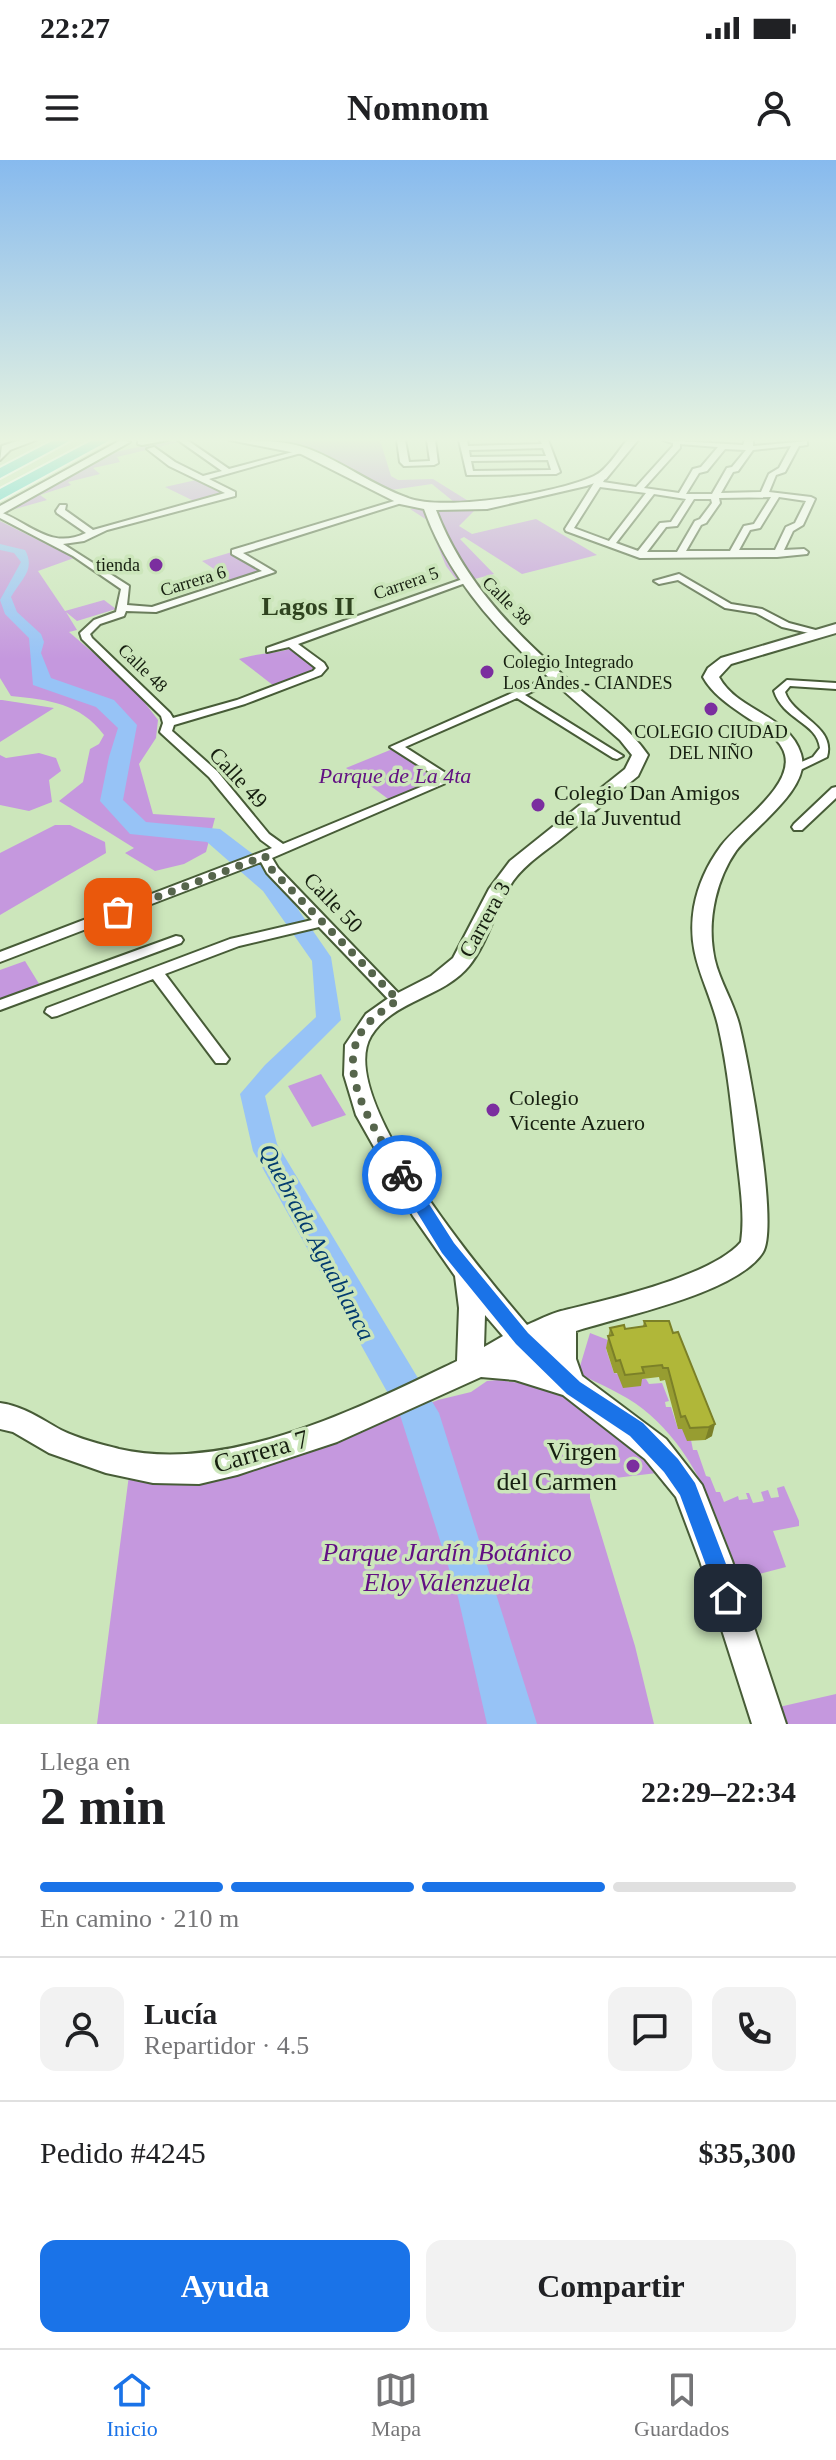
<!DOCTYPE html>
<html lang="es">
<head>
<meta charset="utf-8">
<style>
  :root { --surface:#fff; --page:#f2f2f2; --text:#202124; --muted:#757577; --line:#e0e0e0; --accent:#1a73e8 }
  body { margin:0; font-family:Georgia,serif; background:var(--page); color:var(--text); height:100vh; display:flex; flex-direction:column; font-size:30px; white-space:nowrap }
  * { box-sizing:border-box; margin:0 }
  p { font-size:26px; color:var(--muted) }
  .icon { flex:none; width:44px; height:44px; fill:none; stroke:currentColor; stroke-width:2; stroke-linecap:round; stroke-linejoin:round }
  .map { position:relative; height:1564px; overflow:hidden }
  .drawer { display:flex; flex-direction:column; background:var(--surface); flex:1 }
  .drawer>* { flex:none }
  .pin { position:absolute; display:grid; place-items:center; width:68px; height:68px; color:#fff; margin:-34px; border-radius:16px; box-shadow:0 4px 12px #0006 }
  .courier { position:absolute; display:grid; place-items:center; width:80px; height:80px; margin:-40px; border:6px solid #1a73e8; border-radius:50%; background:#fff; color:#222; box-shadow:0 2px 10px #0007 }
  .headline em { font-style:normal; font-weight:600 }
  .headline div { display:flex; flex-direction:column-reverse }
  .headline { display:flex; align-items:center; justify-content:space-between; height:136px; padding:0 40px }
  h1 { font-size:52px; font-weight:600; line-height:60px }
  .bar { display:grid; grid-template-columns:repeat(4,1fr); gap:12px 8px; align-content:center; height:96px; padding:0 40px }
  .bar i { height:10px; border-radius:6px; background:var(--line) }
  .bar .current { background:var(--accent) }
  .bar p { grid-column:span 4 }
  .line { display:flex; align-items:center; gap:20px; padding:0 40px; border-top:2px solid var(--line) }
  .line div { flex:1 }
  .round { display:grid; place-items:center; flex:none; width:84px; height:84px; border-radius:16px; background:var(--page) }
  .cta { display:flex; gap:16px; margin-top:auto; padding:16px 40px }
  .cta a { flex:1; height:92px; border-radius:16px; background:var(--accent); color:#fff; font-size:32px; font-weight:600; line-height:92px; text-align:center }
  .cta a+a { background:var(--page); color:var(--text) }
  .status { display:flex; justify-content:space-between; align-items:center; height:56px; padding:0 40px; background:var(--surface); direction:ltr }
  .status svg { height:22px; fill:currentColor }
  header { display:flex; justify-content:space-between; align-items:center; height:104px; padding:0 40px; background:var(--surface); font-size:36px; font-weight:600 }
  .tabs { display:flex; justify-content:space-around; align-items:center; height:112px; border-top:2px solid var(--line); background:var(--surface); font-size:22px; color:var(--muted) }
  .tabs a { display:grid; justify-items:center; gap:4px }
  .tabs .current { color:var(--accent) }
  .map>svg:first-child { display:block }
</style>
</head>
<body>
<div class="status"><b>22:27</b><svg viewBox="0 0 49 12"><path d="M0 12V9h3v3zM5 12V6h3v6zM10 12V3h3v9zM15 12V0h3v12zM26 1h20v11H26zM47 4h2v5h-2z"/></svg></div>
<header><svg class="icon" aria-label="menu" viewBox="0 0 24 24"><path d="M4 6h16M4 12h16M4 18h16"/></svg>Nomnom<svg class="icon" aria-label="person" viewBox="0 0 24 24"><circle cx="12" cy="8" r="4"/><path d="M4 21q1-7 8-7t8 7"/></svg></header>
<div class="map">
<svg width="836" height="1564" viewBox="0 0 836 1564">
  <rect width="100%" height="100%" fill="#cce6bb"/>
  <path fill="#c598de" d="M227 280H380L391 316 398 320 433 319 478 347 459 366 472 374 536 359 597 395 522 414 464 377 460 379 494 414 459 423 446 406 427 360 410 349 454 342 432 324 384 331 306 295 257 282Z
    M167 281 179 282 117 297 120 302 93 308 100 314 68 322 71 325 40 335 47 340 8 351 115 292Z
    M196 320 224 334 196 342 165 327Z
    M0 361 74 398 38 411 65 451 104 440 116 449 77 461 66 452 77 470 69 472 132 526 158 560 156 578 139 604 153 654 215 658 206 692 184 704 155 711 125 693 134 688 59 641 83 622 90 589 99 584 104 575C80 543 49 540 11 536L0 518Z
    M232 392 254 402 267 412 235 423 202 401Z
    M293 488 318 509 274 526 239 499C258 493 274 494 293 488Z
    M0 540H2L54 548 0 582Z
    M395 588 444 618 391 641 346 608Z
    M39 593 56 598 61 611 49 620 52 642 29 651 0 645V595L6 598Z
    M55 665H70L105 682 106 693 0 755V693Z
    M25 801 41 827 0 842V810Z
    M321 914 346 955 312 967 288 926Z
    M590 1173 608 1180 606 1189 614 1213 646 1219 649 1224 662 1223 669 1241 665 1242 666 1247H671L678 1269H682L691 1280 693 1290H697L706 1316 710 1317 716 1332H720L724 1342 738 1336 739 1340 748 1339 746 1333H749L753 1343 764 1341 761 1332 768 1330 771 1338 779 1337 777 1328 784 1326 799 1361V1366L773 1371 786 1407 740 1419C716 1355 698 1293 643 1249 624 1234 599 1224 578 1213Z
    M498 1220C523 1223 548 1229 571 1239 598 1250 653 1302 671 1326H664L657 1313 590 1321V1338L635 1486 654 1564H97L129 1315 359 1271 438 1240 471 1232 487 1221Z
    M836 1534V1564H786L779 1547Z"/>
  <path fill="#97c3f6" d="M0 384 25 390C36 410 21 419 11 437L17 452 41 474 44 482 41 493 51 518 114 540 137 565 123 640 146 662 220 669 258 698 282 726 331 797 341 860 265 936 277 984 439 1253 537 1564H487L458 1437 400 1255 253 991 240 934 265 905 316 857 312 801 263 731 207 682 130 674 100 641 109 597 118 568 96 547 33 525 29 478 5 454 0 440 21 402 14 393 0 390Z"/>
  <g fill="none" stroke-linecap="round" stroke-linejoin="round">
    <g stroke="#475c37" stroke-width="4">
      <path id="street" d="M178 280H187L229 309 304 289 308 291 209 319 235 332V336L107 370 84 381 63 384 129 426 127 445 152 447 262 411 232 394V390L401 339 408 341 243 393 275 412 156 452 126 451 124 456 100 464 90 474 92 478 170 553 173 558 237 540 313 511 316 508 289 487 267 492V488L460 420 468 422 298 484 324 503 327 508 321 515 245 544 174 565 172 571 217 611 269 674 283 684 440 619 390 587 555 514 559 513 564 516 525 535 623 596 617 599 613 598 517 538 405 587 455 619 272 698 278 708 405 840 398 845 393 844 319 767 239 786 165 814 226 895 229 899 226 903H216L153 819 57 856 52 857 45 852 47 848 230 779 312 760 267 713 261 702 0 802V792L272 688 261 680 209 617 162 574 160 572 163 563 161 556 82 479 80 473 94 460 116 452 121 429 73 396 0 358V352C31 364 51 390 86 373L57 353 56 351 60 345H66L65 350 93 370 225 333 169 306 147 289 154 287 175 302 203 316 222 311Z
        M397 280H405L409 302 430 301 427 280H435L438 303 434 305 404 306 400 302Z
        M459 280H467L468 286 542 284 540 280H548L560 312 556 314 467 315ZM543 288 546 296 470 297 469 290ZM548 300 551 310 473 311 471 301Z
        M663 280 743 285 745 280H753V286L807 281V285L799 286 785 312 776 315 769 332 811 337 815 339 803 365 793 371 784 390 804 389 808 392 807 394 777 397 640 398 566 371 565 369 599 315 606 317 603 322 636 327 673 286V283ZM680 284 718 287 701 307 693 309 679 333 644 328 680 288ZM791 286 779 308 769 314 761 332 721 333 733 312 738 311 753 290ZM725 289 746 290 732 307 727 308 712 334H686L699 313 707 311ZM600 327 646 333 609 381 574 368ZM654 334 686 339 671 362 660 363 638 391 616 383ZM771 337 754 364 744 366 730 391H686L701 365 706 363 720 343 719 338ZM779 337 806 341 795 363 786 367 775 390H739L750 370 760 368ZM694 339H711L712 343 700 359 695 361 677 392H647L666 367 677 366Z
        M679 414 731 444 762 449 789 463 827 473 822 476 782 467 756 453 725 448 678 420 659 424 654 421Z
        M787 520 836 523V529L790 526 785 532C793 557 836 566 827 597L794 613 790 611V607L813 597 820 588C817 562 783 560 774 531Z
        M836 627V638L802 670H794L792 667 794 664 832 628Z
        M176 776 181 777 183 780 181 783 0 850V840Z"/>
    </g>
    <g stroke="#475c37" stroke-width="4">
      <path id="secondary" d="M20 280H36L10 290 0 300 2 286Z
        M121 280 130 282 0 355V346Z
        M138 280H168L142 285 138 284Z
        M230 280C255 280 285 280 309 289 343 302 373 326 408 338 445 352 558 333 594 316 607 310 618 291 627 280H638L606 319 586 326 487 349 436 350C464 423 515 473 572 523 599 546 628 566 648 595L638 616C613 636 588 657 563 677 546 691 526 703 513 721 495 747 489 781 469 806 443 838 393 840 371 876 334 938 486 1117 527 1165 538 1160 550 1154 561 1151 606 1140 711 1117 741 1082 745 1055 740 1025 737 997 732 953 728 908 718 865 707 821 686 796 694 747 698 725 707 705 721 686 738 663 793 627 785 595 778 566 722 552 703 517L708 508 721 498 836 464V473L731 504 719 517C737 551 789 555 801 594 812 628 754 667 736 691 717 718 708 757 713 790 716 816 732 838 739 864 748 899 779 1065 763 1092 738 1133 622 1156 576 1171V1199L582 1216 666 1279 702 1325 732 1401 786 1564H752L700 1401 676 1337 645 1299 563 1235 515 1220 481 1217 337 1282 237 1315 199 1324 153 1323 106 1313 49 1293 13 1272 0 1269V1243C23 1246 41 1259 61 1270 79 1279 100 1284 119 1289 229 1314 359 1248 457 1201L459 1148 455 1116 413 1056 356 955 344 915 345 885 366 854 390 837 431 816 453 798 489 729 510 701 625 609 632 595 620 580C543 512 460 449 424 349L400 344 301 294ZM485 1155 503 1176 484 1187Z"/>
    </g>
    <g stroke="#fff" stroke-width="4">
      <path id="highway" d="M54 280H71L0 318V308Z
        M93 280H110L0 340V329Z"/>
    </g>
    <use href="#street" fill="#fff" fill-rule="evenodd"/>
    <use href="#secondary" fill="#fff" fill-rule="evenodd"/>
    <use href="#highway" fill="#3cd2cf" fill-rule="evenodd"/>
  </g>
  <path fill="#979d31" d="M644 1161H669L712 1276 705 1280 687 1281 682 1269H678L665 1220 660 1221 659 1217 642 1219 641 1226 623 1228 617 1213H614L606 1188 610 1168 625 1169 643 1166Z"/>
  <path fill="#7b8028" d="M715 1264 712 1276 705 1280 709 1267Z"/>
  <path fill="#b0b739" stroke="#7b8028" stroke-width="2" d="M644 1161H669L673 1173 678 1172 715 1264 709 1267 690 1268 685 1256 681 1257 668 1208H663L662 1205 642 1207 644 1213 625 1215 620 1200 616 1201 608 1176 613 1175 610 1168 624 1165 625 1169 646 1166Z"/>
  <linearGradient id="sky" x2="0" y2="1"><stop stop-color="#87baee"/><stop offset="0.56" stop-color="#e8f4e0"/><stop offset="1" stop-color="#e8f4e0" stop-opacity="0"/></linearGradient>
  <rect width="836" height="499" fill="url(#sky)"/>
  <path fill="#1a73e8" d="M402 1009 408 1011 454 1083 528 1173 580 1222 643 1263 678 1299 695 1323 739 1438 736 1446 728 1449 721 1446 680 1335 664 1312 630 1276 567 1234 516 1184 442 1093 394 1015Z"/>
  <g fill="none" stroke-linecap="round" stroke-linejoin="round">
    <path stroke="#56654c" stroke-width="8" stroke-dasharray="0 14.4" d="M118 752 265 696 272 710 398 840C386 848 373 857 364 868 331 913 380 976 402 1015"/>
  </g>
  <g fill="#7b2e9f" stroke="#cce6bb" stroke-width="3">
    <circle cx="156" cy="405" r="8"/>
    <circle cx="487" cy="512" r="8"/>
    <circle cx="711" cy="549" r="8"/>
    <circle cx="538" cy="645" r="8"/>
    <circle cx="493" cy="950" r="8"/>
    <circle cx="633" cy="1306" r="8"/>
  </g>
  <g text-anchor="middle" stroke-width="7" stroke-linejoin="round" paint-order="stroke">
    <g font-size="18" fill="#161f10" stroke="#cce6bb" text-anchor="end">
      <text x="140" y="411">tienda</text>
      <text x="503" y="508" text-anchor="start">Colegio Integrado<tspan x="503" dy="21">Los Andes - CIANDES</tspan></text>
      <text x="711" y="578" text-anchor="middle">COLEGIO CIUDAD<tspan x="711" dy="21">DEL NIÑO</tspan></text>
    </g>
    <g font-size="18" fill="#161f10" stroke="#cce6bb">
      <text transform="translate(193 421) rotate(-17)" y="6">Carrera 6</text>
      <text transform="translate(406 423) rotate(-19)" y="6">Carrera 5</text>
      <text transform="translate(507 441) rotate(45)" y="6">Calle 38</text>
      <text transform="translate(143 508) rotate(44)" y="6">Calle 48</text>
    </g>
    <g font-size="22" font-style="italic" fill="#621183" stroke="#cce6bb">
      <text x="395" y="623">Parque de La 4ta</text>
    </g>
    <g font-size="22" fill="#161f10" stroke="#cce6bb">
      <text transform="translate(239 617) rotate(47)" y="8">Calle 49</text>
      <text transform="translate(334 742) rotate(46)" y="8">Calle 50</text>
      <text transform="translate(484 759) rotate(-61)" y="8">Carrera 3</text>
    </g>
    <g font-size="22" fill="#161f10" stroke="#cce6bb" text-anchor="start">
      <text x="554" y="640">Colegio Dan Amigos<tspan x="554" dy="25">de la Juventud</tspan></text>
      <text x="509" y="945">Colegio<tspan x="509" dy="25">Vicente Azuero</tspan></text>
    </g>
    <g font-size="24" font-style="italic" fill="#023b6f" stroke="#cce6bb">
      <text transform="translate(317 1082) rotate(62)" y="8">Quebrada Aguablanca</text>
    </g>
    <g font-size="26" font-weight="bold" fill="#2f431f" stroke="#cce6bb">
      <text x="308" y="455">Lagos II</text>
    </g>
    <g font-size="26" fill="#161f10" stroke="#cce6bb">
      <text transform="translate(261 1291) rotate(-16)" y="9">Carrera 7</text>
    </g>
    <g font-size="26" fill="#161f10" stroke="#cce6bb" text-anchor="end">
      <text x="617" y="1300">Virgen<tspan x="617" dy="30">del Carmen</tspan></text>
    </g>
    <g font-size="26" font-style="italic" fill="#621183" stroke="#cce6bb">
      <text x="447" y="1401">Parque Jardín Botánico<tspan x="447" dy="30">Eloy Valenzuela</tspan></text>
    </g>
  </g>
</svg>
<div class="pin" style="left:118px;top:752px;background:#ea580c"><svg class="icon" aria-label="bag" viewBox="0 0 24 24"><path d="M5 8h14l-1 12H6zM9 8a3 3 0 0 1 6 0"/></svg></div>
<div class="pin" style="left:728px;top:1438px;background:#1f2937"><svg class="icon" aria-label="home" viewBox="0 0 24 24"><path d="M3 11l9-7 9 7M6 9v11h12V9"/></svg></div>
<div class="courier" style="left:402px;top:1015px"><svg class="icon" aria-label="bike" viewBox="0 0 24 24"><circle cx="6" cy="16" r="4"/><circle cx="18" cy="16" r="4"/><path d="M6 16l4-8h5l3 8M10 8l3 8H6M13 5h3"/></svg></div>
</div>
<section class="drawer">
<div class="headline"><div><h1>2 min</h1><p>Llega en</p></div><em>22:29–22:34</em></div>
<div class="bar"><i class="current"></i><i class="current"></i><i class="current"></i><i></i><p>En camino · 210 m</p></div>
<div class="line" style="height:144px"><a class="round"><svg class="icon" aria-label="person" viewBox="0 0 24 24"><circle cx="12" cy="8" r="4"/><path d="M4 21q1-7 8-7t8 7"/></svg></a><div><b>Lucía</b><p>Repartidor · 4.5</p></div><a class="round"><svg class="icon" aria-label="chat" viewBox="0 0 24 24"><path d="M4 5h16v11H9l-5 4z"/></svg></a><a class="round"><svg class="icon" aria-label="phone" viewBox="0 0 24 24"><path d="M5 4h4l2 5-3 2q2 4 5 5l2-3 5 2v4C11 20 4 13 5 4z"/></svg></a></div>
<div class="line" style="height:104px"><div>Pedido #4245</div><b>$35,300</b></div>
<div class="cta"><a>Ayuda</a><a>Compartir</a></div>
</section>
<nav class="tabs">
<a class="current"><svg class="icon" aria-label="home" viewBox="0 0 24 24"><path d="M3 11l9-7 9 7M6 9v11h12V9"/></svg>Inicio</a>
<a><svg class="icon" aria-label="map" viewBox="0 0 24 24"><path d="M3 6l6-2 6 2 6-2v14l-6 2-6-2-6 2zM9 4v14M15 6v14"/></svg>Mapa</a>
<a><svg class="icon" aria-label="saved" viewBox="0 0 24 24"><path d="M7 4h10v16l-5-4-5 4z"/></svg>Guardados</a>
</nav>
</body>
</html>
